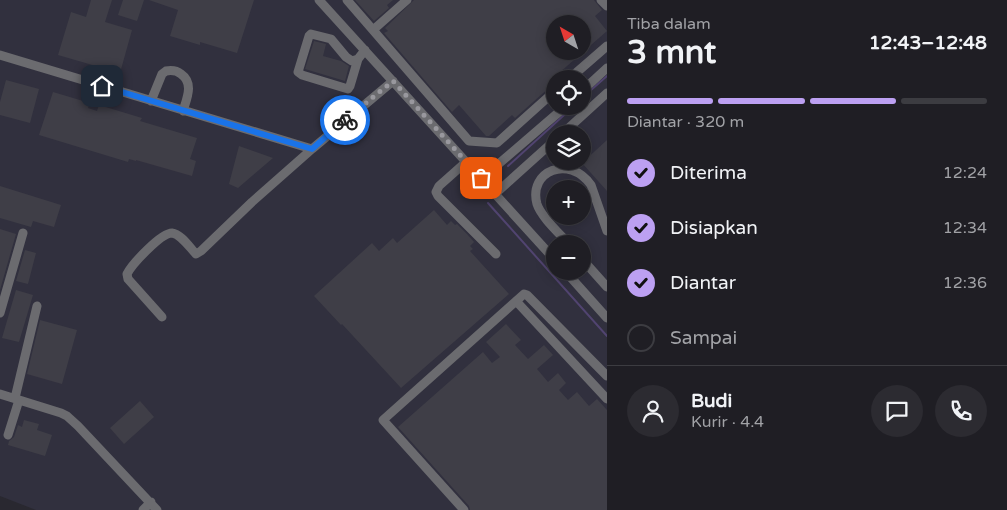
<!DOCTYPE html>
<html lang="id">
<head>
<meta charset="utf-8">
<style>
  :root { --surface:#1f1e24; --page:#2c2b31; --text:#f1f3f6; --muted:#a1a2a6; --line:#3c3c41; --accent:#bca0f2 }
  body { margin:0; font-family:"Varela Round",sans-serif; background:var(--page); color:var(--text); height:100vh; display:flex; flex-direction:column; font-size:19px; white-space:nowrap }
  * { box-sizing:border-box; margin:0 }
  p { font-size:16px; color:var(--muted) }
  .icon { flex:none; width:28px; height:28px; fill:none; stroke:currentColor; stroke-width:2; stroke-linecap:round; stroke-linejoin:round }
  .map { position:relative; flex:1; overflow:hidden }
  .side { display:flex; flex-direction:column; background:var(--surface); width:400px }
  .side>* { flex:none }
  .needle { width:32px; rotate:321deg }
  .controls { position:absolute; left:546px; top:15px; display:grid; gap:10px }
  .controls a { display:grid; place-items:center; width:45px; height:45px; border-radius:50%; background:var(--surface); box-shadow:0 2px 12px #0003,0 0 0 1px var(--line); font-size:25px }
  .pin { position:absolute; display:grid; place-items:center; width:42px; height:42px; color:#fff; margin:-21px; border-radius:10px; box-shadow:0 2px 8px #0006 }
  .courier { position:absolute; display:grid; place-items:center; width:50px; height:50px; margin:-25px; border:4px solid #1a73e8; border-radius:50%; background:#fff; color:#222; box-shadow:0 1px 6px #0007 }
  .overview em { font-style:normal; font-weight:700 }
  .overview div { display:flex; flex-direction:column-reverse }
  .overview { display:flex; align-items:center; justify-content:space-between; height:85px; padding:0 20px }
  h1 { font-size:32px; font-weight:700; line-height:38px }
  .bar { display:grid; grid-template-columns:repeat(4,1fr); gap:8px 5px; align-content:center; height:60px; padding:0 20px }
  .bar i { height:6px; border-radius:4px; background:var(--line) }
  .bar .selected { background:var(--accent) }
  .bar p { grid-column:span 4 }
  .line { display:flex; align-items:center; gap:12px; padding:0 20px; border-top:1px solid var(--line) }
  .line div { flex:1 }
  .round { display:grid; place-items:center; flex:none; width:52px; height:52px; border-radius:26px; background:var(--page) }
  ol { padding:0 20px; list-style:none }
  li { display:flex; align-items:center; gap:15px; height:55px }
  li p { margin-inline-start:auto }
  li .icon { padding:5px; border-radius:50%; background:var(--accent); color:#111; stroke-width:4 }
  li:last-child { color:var(--muted) }
  li i { width:28px; height:28px; border:2px solid var(--line); border-radius:50% }
  main { display:flex; flex:1; min-height:0 }
  .map>svg:first-child { display:block }
</style>
</head>
<body>
<main>
<div class="map">
<svg width="607" height="510" viewBox="0 0 607 510">
  <rect width="100%" height="100%" fill="#292830"/>
  <path fill="#31303e" fill-rule="evenodd" d="M0 0H607V510H36L0 496ZM555 24H582V51H555ZM555 79H582V106H555ZM555 134H582V161H555ZM555 189H582V216H555ZM555 244H582V271H555Z"/>
  <g fill="none" stroke-linecap="round" stroke-linejoin="round">
    <path stroke="#514470" stroke-width="2" d="M582 98 607 76
      M508 166 574 106
      M488 203 607 336"/>
  </g>
  <path fill="#3f3e47" fill-rule="evenodd" d="M91 0H112L105 22 132 30 120 73 58 55 71 12 86 17Z
    M123 0H144L137 21 118 15Z
    M149 0H254L237 53 200 42V45L170 36 178 10Z
    M355 0H393L387 5 389 8 374 21Z
    M414 0H594L602 10 595 16 607 31 559 73 563 79H555V85L551 86 515 118 512 115 489 136H486L459 105 452 112 384 33 388 31 385 28ZM555 24H582V51H555Z
    M314 41 326 44 323 56 341 61 349 66 345 81 305 69Z
    M6 80 39 89 30 123 0 115V102Z
    M53 92 90 103 88 108 97 111 99 105 142 118 140 121 197 138 190 159 196 161 192 176 136 160V161L129 159 128 162 39 135Z
    M607 140V191L582 163Z
    M239 146 273 158 238 188 229 184Z
    M0 186 61 205 54 227 33 221 31 227 0 218Z
    M434 210 447 225 451 221 455 225 457 224 467 234 474 242 470 246 473 249 470 251 509 294 401 388 342 324 341 325 314 296 372 243 379 251 393 238 397 243Z
    M0 229 16 234 0 290Z
    M25 250 36 253 28 284 16 281Z
    M16 290 33 295 19 342 2 338Z
    M40 320 77 330 62 384 27 374Z
    M506 324 521 340 515 345 528 359 544 345 553 355 537 369 548 382 558 373 566 383 559 390 568 400 577 392 589 406 597 399 607 410V510H470L469 506 398 427 483 352 492 363 500 357 486 342Z
    M140 401 154 417 124 444 110 428Z
    M24 420 39 424 37 430 52 435 45 456 8 445 9 441 14 437 18 425 22 427Z"/>
  <g fill="none" stroke-linecap="round" stroke-linejoin="round">
    <path stroke="#6b6b6f" stroke-width="9" d="M319 0 555 260
      M347 0 469 141 497 143 555 91
      M601 0 607 6
      M373 30 407 0
      M0 55 312 149
      M358 59 350 86 348 89 302 75 298 72 309 36 311 34 331 39 346 57 352 61 358 59 365 50
      M569 79 607 46
      M582 91 607 68
      M151 101 162 74 166 71C171 70 176 70 181 74 194 83 187 98 183 111
      M562 134 607 93
      M466 162 439 186 436 192 438 196 496 254
      M481 179 566 106
      M495 194 555 140
      M569 244C560 234 541 217 537 204 528 171 569 154 591 185L607 231
      M582 259 607 287
      M565 271 607 318
      M516 301 607 399
      M0 313 23 233
      M162 317 128 279 127 274C132 264 161 233 172 233 181 234 190 248 196 254L201 251 252 202 312 149 393 81
      M0 394 61 413 67 416 78 426 157 510
      M15 398 37 306
      M8 435 19 400
      M143 510 151 502
      M464 510 383 420 524 294 527 295 607 376"/>
  </g>
  <g fill="none" stroke-linecap="round" stroke-linejoin="round">
    <path stroke="#99989e" stroke-width="5" stroke-dasharray="0 9" d="M345 120 393 81 481 178"/>
    <path stroke="#1a73e8" stroke-width="6" d="M102 86 312 149 345 120"/>
  </g>
</svg>
<div class="controls">
<a><svg class="needle" viewBox="-14 -14 28 28"><path d="M0-13l5 13h-10z" fill="#e53935"/><path d="M0 13l5-13h-10z" fill="#a1a2a6"/></svg></a>
<a><svg class="icon" aria-label="locate" viewBox="0 0 24 24"><circle cx="12" cy="12" r="6"/><path d="M12 2v4M12 18v4M2 12h4M18 12h4"/></svg></a>
<a><svg class="icon" aria-label="layers" viewBox="0 0 24 24"><path d="M12 4l9 5-9 5-9-5zM3 14l9 5 9-5"/></svg></a>
<a>+</a>
<a>−</a>
</div>
<div class="pin" style="left:481px;top:178px;background:#ea580c"><svg class="icon" aria-label="bag" viewBox="0 0 24 24"><path d="M5 8h14l-1 12H6zM9 8a3 3 0 0 1 6 0"/></svg></div>
<div class="pin" style="left:102px;top:86px;background:#1f2937"><svg class="icon" aria-label="home" viewBox="0 0 24 24"><path d="M3 11l9-7 9 7M6 9v11h12V9"/></svg></div>
<div class="courier" style="left:345px;top:120px"><svg class="icon" aria-label="bike" viewBox="0 0 24 24"><circle cx="6" cy="16" r="4"/><circle cx="18" cy="16" r="4"/><path d="M6 16l4-8h5l3 8M10 8l3 8H6M13 5h3"/></svg></div>
</div>
<section class="side">
<div class="overview"><div><h1>3 mnt</h1><p>Tiba dalam</p></div><em>12:43–12:48</em></div>
<div class="bar"><i class="selected"></i><i class="selected"></i><i class="selected"></i><i></i><p>Diantar · 320 m</p></div>
<ol>
<li><svg class="icon" aria-label="check" viewBox="0 0 24 24"><path d="M5 12l5 5 9-10"/></svg>Diterima<p>12:24</p></li>
<li><svg class="icon" aria-label="check" viewBox="0 0 24 24"><path d="M5 12l5 5 9-10"/></svg>Disiapkan<p>12:34</p></li>
<li><svg class="icon" aria-label="check" viewBox="0 0 24 24"><path d="M5 12l5 5 9-10"/></svg>Diantar<p>12:36</p></li>
<li><i></i>Sampai</li>
</ol>
<div class="line" style="height:90px"><a class="round"><svg class="icon" aria-label="person" viewBox="0 0 24 24"><circle cx="12" cy="8" r="4"/><path d="M4 21q1-7 8-7t8 7"/></svg></a><div><b>Budi</b><p>Kurir · 4.4</p></div><a class="round"><svg class="icon" aria-label="chat" viewBox="0 0 24 24"><path d="M4 5h16v11H9l-5 4z"/></svg></a><a class="round"><svg class="icon" aria-label="phone" viewBox="0 0 24 24"><path d="M5 4h4l2 5-3 2q2 4 5 5l2-3 5 2v4C11 20 4 13 5 4z"/></svg></a></div>
</section>
</main>
</body>
</html>
